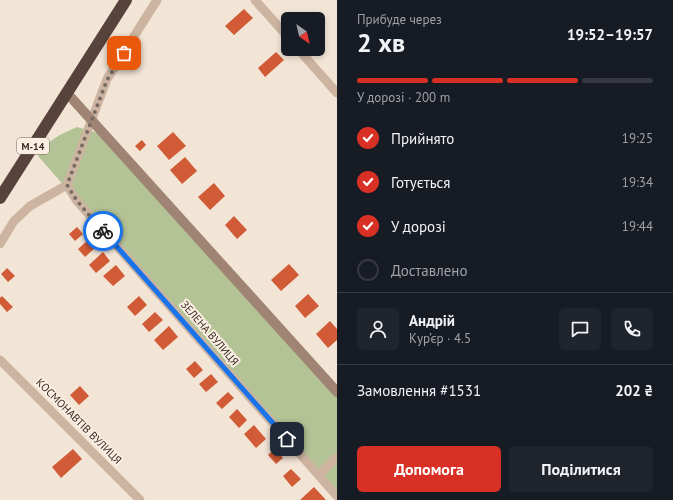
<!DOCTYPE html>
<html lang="uk">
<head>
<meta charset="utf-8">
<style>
  :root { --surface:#171b24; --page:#20242c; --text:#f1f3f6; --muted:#9ea1a6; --line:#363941; --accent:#d93025 }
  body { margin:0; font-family:"PT Sans",sans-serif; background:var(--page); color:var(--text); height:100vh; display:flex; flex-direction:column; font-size:15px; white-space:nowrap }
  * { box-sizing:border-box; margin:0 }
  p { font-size:13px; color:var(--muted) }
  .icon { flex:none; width:22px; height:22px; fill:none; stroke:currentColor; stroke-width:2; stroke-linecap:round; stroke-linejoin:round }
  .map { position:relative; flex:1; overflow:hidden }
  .details { display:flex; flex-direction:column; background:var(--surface); width:336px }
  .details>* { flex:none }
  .needle { width:26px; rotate:146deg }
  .tools { position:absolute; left:281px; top:12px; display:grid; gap:8px }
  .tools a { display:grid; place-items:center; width:44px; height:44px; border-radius:6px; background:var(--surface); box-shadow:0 2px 6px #0003; font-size:20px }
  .pin { position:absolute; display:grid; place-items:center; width:34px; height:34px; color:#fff; margin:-17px; border-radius:8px; box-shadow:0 2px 6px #0006 }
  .courier { position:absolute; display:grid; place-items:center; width:40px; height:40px; margin:-20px; border:3px solid #1a73e8; border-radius:50%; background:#fff; color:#222; box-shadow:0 1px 5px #0007 }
  .head em { font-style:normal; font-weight:800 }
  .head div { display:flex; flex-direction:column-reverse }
  .head { display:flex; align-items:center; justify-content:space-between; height:68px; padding:0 20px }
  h1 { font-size:26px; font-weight:800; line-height:30px }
  .bar { display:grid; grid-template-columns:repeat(4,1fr); gap:6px 4px; align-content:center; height:48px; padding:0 20px }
  .bar i { height:5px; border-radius:3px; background:var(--line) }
  .bar .current { background:var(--accent) }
  .bar p { grid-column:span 4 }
  .line { display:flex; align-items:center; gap:10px; padding:0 20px; border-top:1px solid var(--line) }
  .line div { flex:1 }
  .round { display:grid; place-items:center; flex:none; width:42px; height:42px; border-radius:6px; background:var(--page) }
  ol { padding:0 20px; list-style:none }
  li { display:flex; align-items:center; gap:12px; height:44px }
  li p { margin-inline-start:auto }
  li .icon { padding:4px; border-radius:50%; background:var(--accent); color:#fff; stroke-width:4 }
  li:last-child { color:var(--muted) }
  li i { width:22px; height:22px; border:2px solid var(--line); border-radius:50% }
  .action { display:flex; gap:8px; margin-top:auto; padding:8px 20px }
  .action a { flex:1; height:46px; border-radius:6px; background:var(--accent); color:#fff; font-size:16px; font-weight:800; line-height:46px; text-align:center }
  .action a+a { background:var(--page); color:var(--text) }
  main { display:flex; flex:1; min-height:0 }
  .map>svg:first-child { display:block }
</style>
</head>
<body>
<main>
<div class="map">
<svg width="337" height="500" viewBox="0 0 337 500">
  <rect width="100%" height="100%" fill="#f3e5d6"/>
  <path fill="#b4c395" d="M77 127 95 132 114 145 337 392V496L38 156C47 141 60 134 77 127Z"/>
  <path fill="#d15b36" d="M244 9 253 18 234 35 225 26Z
    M276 52 284 60 265 77 258 68Z
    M173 132 186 146 169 160 157 146Z
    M142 140 146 145 140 151 135 146Z
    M185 157 197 171 182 184 170 170Z
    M214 183 225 196 210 210 198 197Z
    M234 216 247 230 237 239 225 225Z
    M77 227 83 234 75 241 69 234Z
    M88 240 95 248 85 257 78 249Z
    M103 252 110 261 96 273 89 265Z
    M289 264 299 275 281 291 271 280Z
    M116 265 125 276 113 286 103 276Z
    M7 268 15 276 8 282 1 274Z
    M308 294 319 306 305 318 295 306Z
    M2 296 13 307 7 312 0 304V298Z
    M139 296 147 305 135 316 127 307Z
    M155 312 163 320 149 332 142 324Z
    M330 321 337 329V340L328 348 316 334Z
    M169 326 178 337 163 350 154 340Z
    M195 361 203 370 194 378 186 369Z
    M211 374 218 382 206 392 199 384Z
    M80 386 89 396 79 405 70 395Z
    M228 392 234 398 222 409 216 403Z
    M237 409 247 420 239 428 229 417Z
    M254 425 266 439 256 448 244 434Z
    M275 448 283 458 276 464 268 455Z
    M73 449 82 459 61 478 52 467Z
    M291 469 301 479 292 487 283 476Z
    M314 487 326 500H300Z"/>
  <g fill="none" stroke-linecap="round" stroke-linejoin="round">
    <path stroke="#ccb4a1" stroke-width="9" d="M255 0 288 37
      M298 49 337 93
      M67 185 77 201 337 496
      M0 244 14 221 30 206 67 185 107 79 157 0
      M0 360 140 500
      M319 475 337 457"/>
    <path stroke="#9f8373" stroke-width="10" d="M67 93 337 392"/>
    <path stroke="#57433b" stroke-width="12" d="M0 198 126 0"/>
  </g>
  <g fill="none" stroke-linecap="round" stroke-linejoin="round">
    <path stroke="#786b63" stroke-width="4" stroke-dasharray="0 7.2" d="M103 231 77 201 67 185 107 80 124 53"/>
    <path stroke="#1a73e8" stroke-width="5" d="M103 231 287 439"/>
  </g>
  <g text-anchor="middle" stroke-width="4" stroke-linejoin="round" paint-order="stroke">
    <rect fill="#fbefe2" stroke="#70655e" stroke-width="1" x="17" y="138" width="32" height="16" rx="3"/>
    <g font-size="10" font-weight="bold" fill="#352a25">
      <text x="33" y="150">М-14</text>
    </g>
    <g font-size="11" fill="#352a25" stroke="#fbefe2">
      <text transform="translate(210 333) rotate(49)" y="4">ЗЕЛЕНА ВУЛИЦЯ</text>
      <text transform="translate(79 421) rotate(45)" y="4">КОСМОНАВТІВ ВУЛИЦЯ</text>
    </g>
  </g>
</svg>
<div class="tools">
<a><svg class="needle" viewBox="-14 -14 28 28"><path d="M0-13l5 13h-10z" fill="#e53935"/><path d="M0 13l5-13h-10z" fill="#9ea1a6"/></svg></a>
</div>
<div class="pin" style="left:124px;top:53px;background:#ea580c"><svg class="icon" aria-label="bag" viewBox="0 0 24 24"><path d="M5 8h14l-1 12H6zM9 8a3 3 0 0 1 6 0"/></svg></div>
<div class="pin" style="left:287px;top:439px;background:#1f2937"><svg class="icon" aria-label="home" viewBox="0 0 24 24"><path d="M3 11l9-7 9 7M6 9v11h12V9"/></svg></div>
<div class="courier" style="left:103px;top:231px"><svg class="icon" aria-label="bike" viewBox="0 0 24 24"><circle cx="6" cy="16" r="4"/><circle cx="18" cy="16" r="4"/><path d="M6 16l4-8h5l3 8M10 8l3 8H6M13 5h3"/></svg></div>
</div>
<section class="details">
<div class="head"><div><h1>2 хв</h1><p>Прибуде через</p></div><em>19:52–19:57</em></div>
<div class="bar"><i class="current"></i><i class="current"></i><i class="current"></i><i></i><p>У дорозі · 200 m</p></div>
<ol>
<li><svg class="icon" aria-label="check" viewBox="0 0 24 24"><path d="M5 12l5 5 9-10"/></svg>Прийнято<p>19:25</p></li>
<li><svg class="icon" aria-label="check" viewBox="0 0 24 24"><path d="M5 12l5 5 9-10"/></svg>Готується<p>19:34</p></li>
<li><svg class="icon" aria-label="check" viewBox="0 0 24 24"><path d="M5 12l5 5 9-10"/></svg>У дорозі<p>19:44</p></li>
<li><i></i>Доставлено</li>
</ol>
<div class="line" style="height:72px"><a class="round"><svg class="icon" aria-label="person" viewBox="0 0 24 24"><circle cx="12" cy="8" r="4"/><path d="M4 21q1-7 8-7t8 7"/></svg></a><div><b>Андрій</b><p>Кур’єр · 4.5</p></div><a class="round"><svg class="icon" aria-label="chat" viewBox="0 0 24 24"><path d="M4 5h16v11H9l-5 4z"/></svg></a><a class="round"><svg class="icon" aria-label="phone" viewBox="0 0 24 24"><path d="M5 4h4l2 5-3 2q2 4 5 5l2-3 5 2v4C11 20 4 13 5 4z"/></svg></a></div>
<div class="line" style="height:52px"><div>Замовлення #1531</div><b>202 ₴</b></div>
<div class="action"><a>Допомога</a><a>Поділитися</a></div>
</section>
</main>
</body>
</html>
